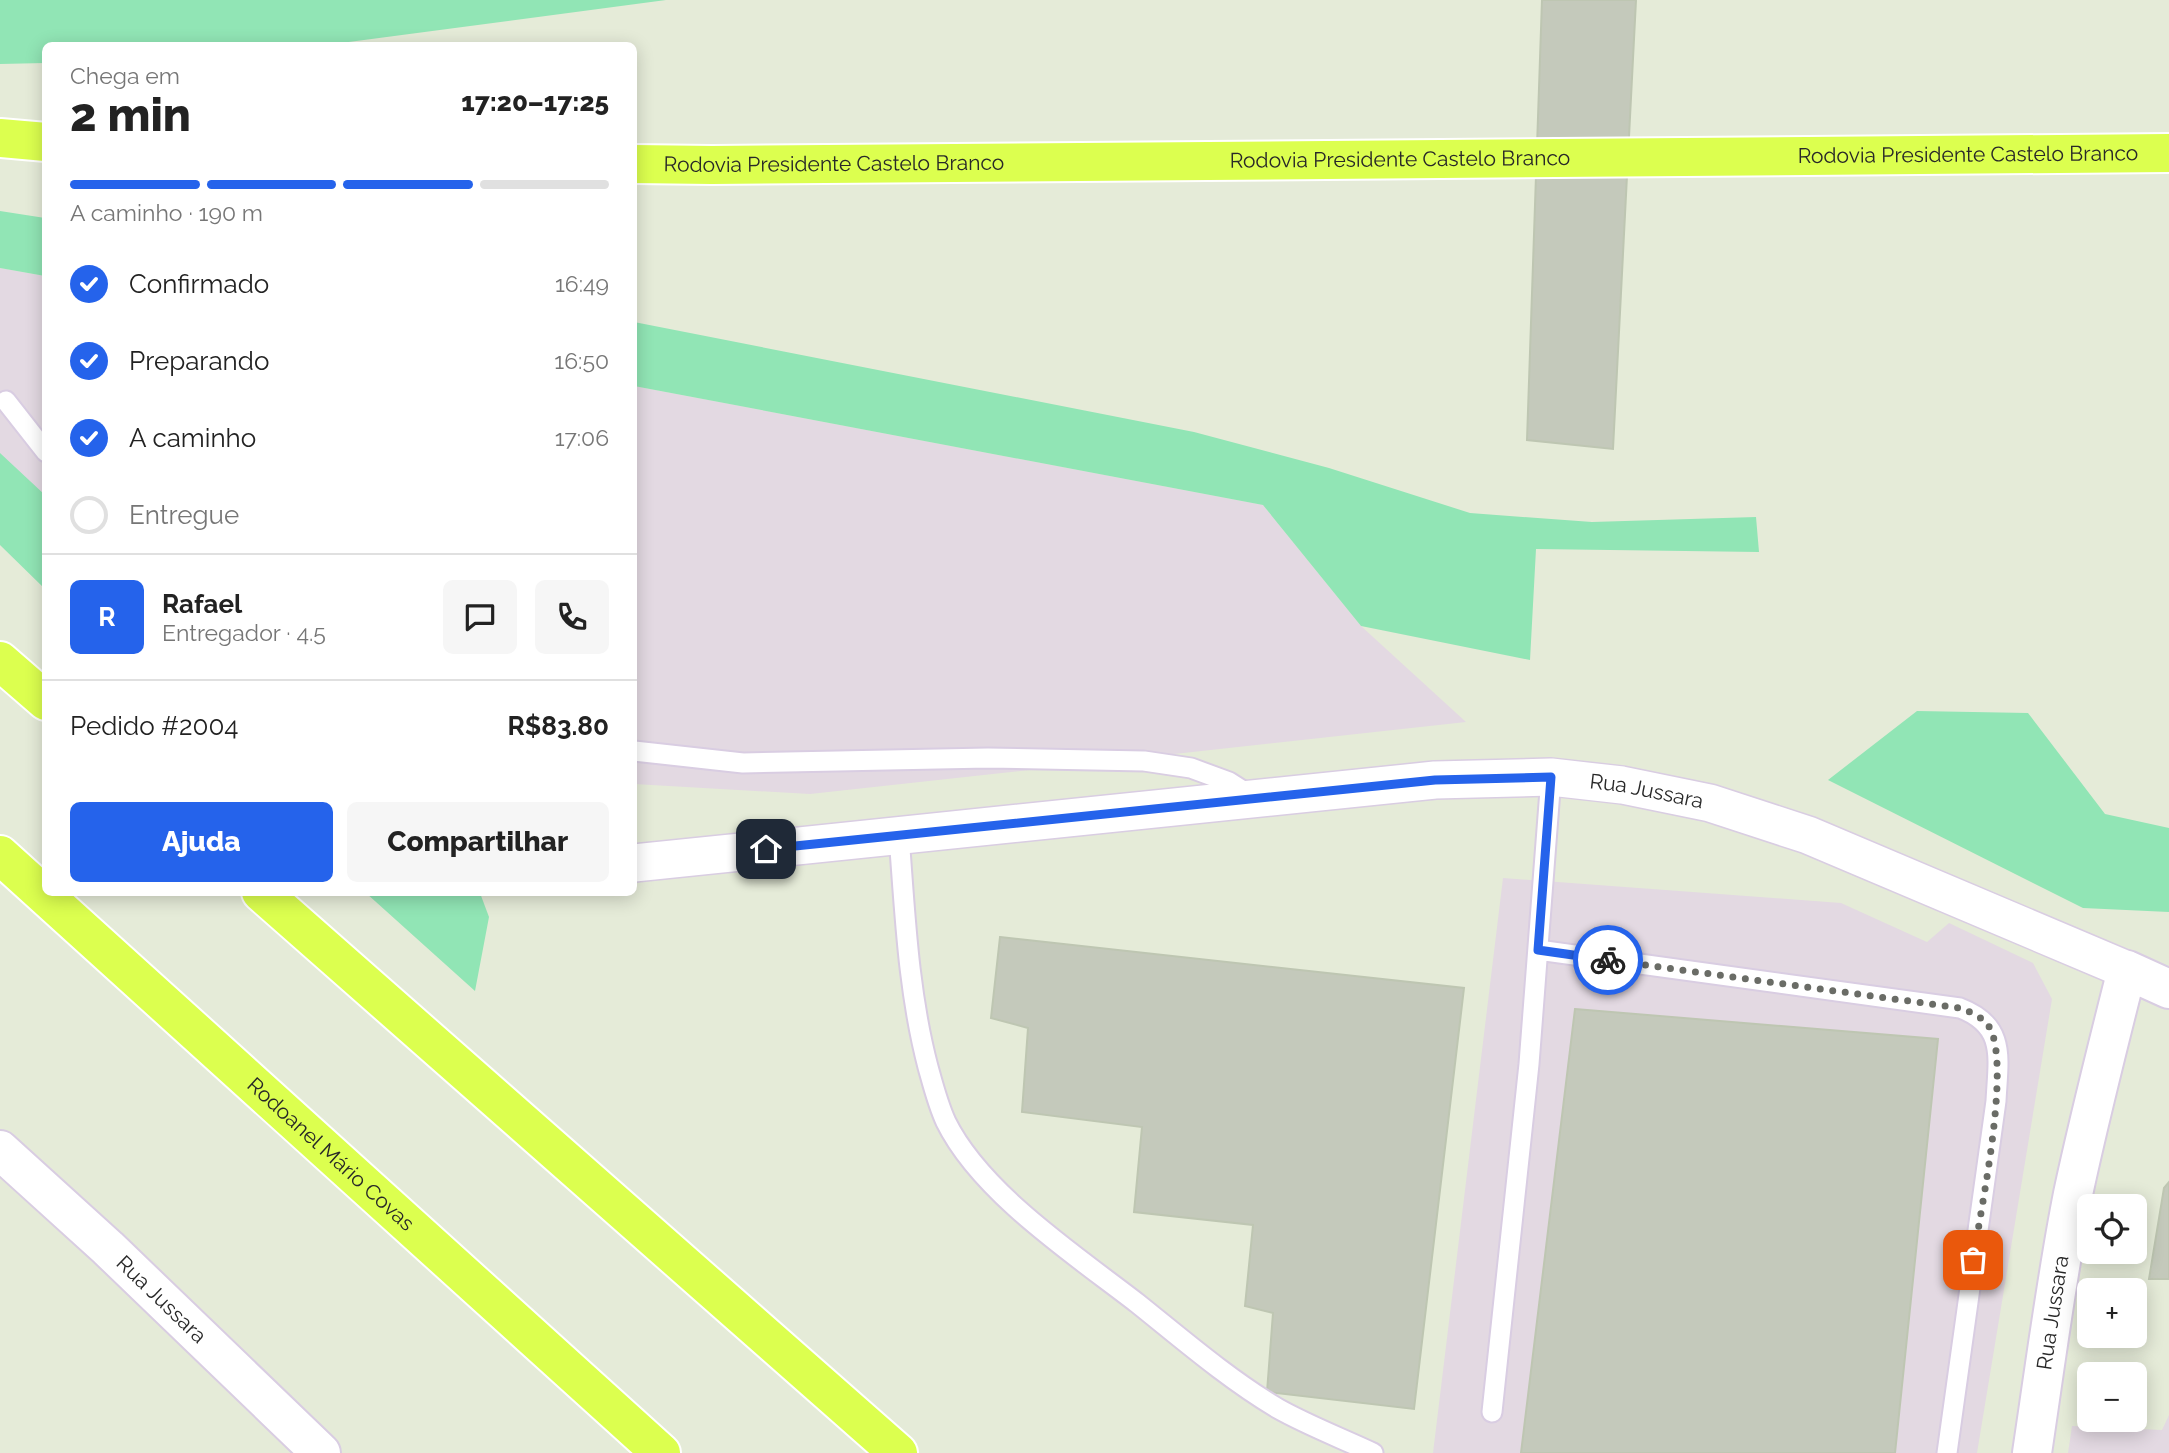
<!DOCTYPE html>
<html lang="pt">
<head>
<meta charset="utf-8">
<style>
  :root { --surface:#fff; --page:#f6f6f6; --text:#222; --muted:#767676; --line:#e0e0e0; --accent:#2563eb }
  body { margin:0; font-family:Raleway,sans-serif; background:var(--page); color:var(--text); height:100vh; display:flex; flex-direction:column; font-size:26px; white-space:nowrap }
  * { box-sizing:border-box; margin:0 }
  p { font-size:23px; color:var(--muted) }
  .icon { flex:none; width:38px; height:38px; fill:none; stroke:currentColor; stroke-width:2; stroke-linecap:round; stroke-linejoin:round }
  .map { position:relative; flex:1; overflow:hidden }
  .details { position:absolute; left:42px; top:42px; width:595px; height:854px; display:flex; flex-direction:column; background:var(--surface); border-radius:10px; box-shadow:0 4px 18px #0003 }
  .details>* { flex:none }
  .buttons { position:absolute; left:2077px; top:1194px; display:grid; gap:14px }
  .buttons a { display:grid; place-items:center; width:70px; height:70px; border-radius:10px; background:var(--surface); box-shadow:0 4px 18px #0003; font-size:35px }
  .pin { position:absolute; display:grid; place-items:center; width:60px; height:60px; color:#fff; margin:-30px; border-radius:14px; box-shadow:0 4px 10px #0006 }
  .courier { position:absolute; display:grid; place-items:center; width:70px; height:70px; margin:-35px; border:5px solid #2563eb; border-radius:50%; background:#fff; color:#222; box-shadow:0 2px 9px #0007 }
  .headline em { font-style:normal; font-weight:800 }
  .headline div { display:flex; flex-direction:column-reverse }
  .headline { display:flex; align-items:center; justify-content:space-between; height:119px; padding:0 28px }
  h1 { font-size:46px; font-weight:800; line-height:52px }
  .bar { display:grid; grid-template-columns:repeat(4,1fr); gap:10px 7px; align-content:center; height:84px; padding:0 28px }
  .bar i { height:9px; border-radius:5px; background:var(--line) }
  .bar .current { background:var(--accent) }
  .bar p { grid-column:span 4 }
  .line { display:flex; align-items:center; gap:18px; padding:0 28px; border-top:2px solid var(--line) }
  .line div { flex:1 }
  .round { display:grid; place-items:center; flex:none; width:74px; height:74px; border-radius:10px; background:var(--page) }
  ol { padding:0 28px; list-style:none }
  li { display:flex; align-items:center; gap:21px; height:77px }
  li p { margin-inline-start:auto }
  li .icon { padding:7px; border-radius:50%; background:var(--accent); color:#fff; stroke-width:4 }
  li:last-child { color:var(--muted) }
  li i { width:38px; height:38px; border:4px solid var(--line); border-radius:50% }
  .action { display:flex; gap:14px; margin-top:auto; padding:14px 28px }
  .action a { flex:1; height:80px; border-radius:10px; background:var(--accent); color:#fff; font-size:28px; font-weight:800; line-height:80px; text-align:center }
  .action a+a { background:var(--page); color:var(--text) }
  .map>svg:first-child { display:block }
</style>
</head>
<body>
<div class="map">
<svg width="2169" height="1453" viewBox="0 0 2169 1453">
  <rect width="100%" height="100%" fill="#e5ebd8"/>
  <path fill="#e3d9e2" d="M0 268 45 276V505L0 465Z
    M634 386 1263 505 1361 626 1466 722 810 794 634 784Z
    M1503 878 1841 903 1927 942 1949 923 2033 963 2052 999 1977 1453H1433Z
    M2169 1415V1453H2068L2072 1426 2162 1430Z"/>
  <path fill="#91e5b5" d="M0 0H666L326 45 46 46 45 63 0 64Z
    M0 211 45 218V276L0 268Z
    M634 322 1194 432 1329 468 1470 513 1592 522 1756 517 1759 552 1536 549 1530 660 1361 626 1263 505 634 386Z
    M0 453 45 495V589L0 545Z
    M1917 711 2028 713 2105 814 2169 828V912L2083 908 1828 780Z
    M366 893H480L489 917 475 991Z"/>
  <path fill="#c4c9bb" stroke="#bec6b2" stroke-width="2" d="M1542 0H1636L1613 449 1527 440Z
    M1000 937 1464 988 1414 1409 1267 1392 1273 1313 1245 1306 1253 1225 1134 1212 1142 1127 1022 1112 1028 1028 991 1018Z
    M1575 1009 1938 1039 1895 1453H1521Z
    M2169 1182V1279H2149L2164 1188Z"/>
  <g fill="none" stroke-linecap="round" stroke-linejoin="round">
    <g stroke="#d9cde2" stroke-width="23">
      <path id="service" d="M6 401 46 452
        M634 751 743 763 988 758 1144 761 1191 768 1229 782 1251 796
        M899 836C905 913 908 991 928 1067 933 1085 938 1105 946 1122 981 1193 1075 1255 1137 1303 1182 1339 1227 1378 1277 1408 1307 1425 1341 1438 1373 1453
        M1538 950 1960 1008C2007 1026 1998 1059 1996 1101L1947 1453
        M1492 1412 1529 1064 1551 777"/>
    </g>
    <g stroke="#d9cde2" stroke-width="40">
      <g id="minor">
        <path id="s1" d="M634 863 1435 780 1551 777 1622 785 1710 803 1808 835 2127 970"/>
      </g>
    </g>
    <g stroke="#d9cde2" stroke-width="42">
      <g id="secondary">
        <path id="s2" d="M0 1150 108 1248 321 1453"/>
        <path id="s3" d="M2032 1453C2045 1367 2056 1280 2073 1194 2089 1119 2108 1045 2127 970L2169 989"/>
      </g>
    </g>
    <g stroke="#fff" stroke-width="42">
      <g id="motorway">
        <path d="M0 138 46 142"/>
        <path id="s4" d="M634 164 712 165 2169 153"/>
        <path d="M0 661 46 701"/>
        <path id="s5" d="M0 855 661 1453"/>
        <path d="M261 892 898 1453"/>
      </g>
    </g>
    <use href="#service" stroke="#fff" stroke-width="19"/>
    <use href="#minor" stroke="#fff" stroke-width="37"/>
    <use href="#secondary" stroke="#fff" stroke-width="38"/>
    <use href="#motorway" stroke="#dcff4f" stroke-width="38"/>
  </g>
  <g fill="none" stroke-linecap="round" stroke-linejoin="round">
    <path stroke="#6a6c66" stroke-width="7" stroke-dasharray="0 12.6" d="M1608 960 1960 1008C1970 1012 1981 1016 1988 1025 2013 1060 1980 1213 1973 1260"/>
    <path stroke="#2563eb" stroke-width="9" d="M766 849 1435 780 1551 777 1538 950 1608 960"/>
  </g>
  <g text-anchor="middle" stroke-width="5" stroke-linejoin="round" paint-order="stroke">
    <g font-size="21" fill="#282828" stroke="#fff">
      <text dy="7" stroke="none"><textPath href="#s4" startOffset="1334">Rodovia Presidente Castelo Branco</textPath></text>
      <text dy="7" stroke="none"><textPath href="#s4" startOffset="766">Rodovia Presidente Castelo Branco</textPath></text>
      <text dy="7" stroke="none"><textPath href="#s4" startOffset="200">Rodovia Presidente Castelo Branco</textPath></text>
      <text dy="7" stroke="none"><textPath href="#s1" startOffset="1018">Rua Jussara</textPath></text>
      <text dy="7" stroke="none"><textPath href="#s5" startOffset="446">Rodoanel Mário Covas</textPath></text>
      <text dy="7" stroke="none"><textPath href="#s2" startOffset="220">Rua Jussara</textPath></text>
      <text dy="7" stroke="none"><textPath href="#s3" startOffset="142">Rua Jussara</textPath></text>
    </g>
  </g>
</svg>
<div class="buttons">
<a><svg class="icon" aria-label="locate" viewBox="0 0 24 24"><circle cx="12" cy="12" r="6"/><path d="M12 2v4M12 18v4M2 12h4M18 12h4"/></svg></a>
<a>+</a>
<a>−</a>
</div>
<div class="pin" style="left:1973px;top:1260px;background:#ea580c"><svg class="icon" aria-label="bag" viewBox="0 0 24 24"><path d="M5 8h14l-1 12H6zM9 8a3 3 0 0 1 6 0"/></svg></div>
<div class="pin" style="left:766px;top:849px;background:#1f2937"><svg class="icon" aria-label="home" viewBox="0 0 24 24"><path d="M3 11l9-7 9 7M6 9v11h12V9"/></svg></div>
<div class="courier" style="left:1608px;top:960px"><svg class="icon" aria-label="bike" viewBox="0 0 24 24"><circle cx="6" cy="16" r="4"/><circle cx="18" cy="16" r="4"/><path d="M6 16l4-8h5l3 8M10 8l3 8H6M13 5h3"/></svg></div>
<section class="details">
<div class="headline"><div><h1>2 min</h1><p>Chega em</p></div><em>17:20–17:25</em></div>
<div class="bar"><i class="current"></i><i class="current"></i><i class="current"></i><i></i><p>A caminho · 190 m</p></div>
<ol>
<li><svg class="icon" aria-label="check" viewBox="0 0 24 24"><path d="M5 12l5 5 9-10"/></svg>Confirmado<p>16:49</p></li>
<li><svg class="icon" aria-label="check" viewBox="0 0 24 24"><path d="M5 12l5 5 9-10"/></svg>Preparando<p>16:50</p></li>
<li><svg class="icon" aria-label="check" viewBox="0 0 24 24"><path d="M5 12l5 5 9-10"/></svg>A caminho<p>17:06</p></li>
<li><i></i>Entregue</li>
</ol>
<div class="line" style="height:126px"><b class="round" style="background:var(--accent);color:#fff">R</b><div><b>Rafael</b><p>Entregador · 4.5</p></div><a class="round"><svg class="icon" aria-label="chat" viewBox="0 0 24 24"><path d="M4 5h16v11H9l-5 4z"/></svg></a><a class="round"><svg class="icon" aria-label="phone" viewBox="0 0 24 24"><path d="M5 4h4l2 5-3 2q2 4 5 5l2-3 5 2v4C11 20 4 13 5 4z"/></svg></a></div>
<div class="line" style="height:91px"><div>Pedido #2004</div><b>R$83.80</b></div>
<div class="action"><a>Ajuda</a><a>Compartilhar</a></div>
</section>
</div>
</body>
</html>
